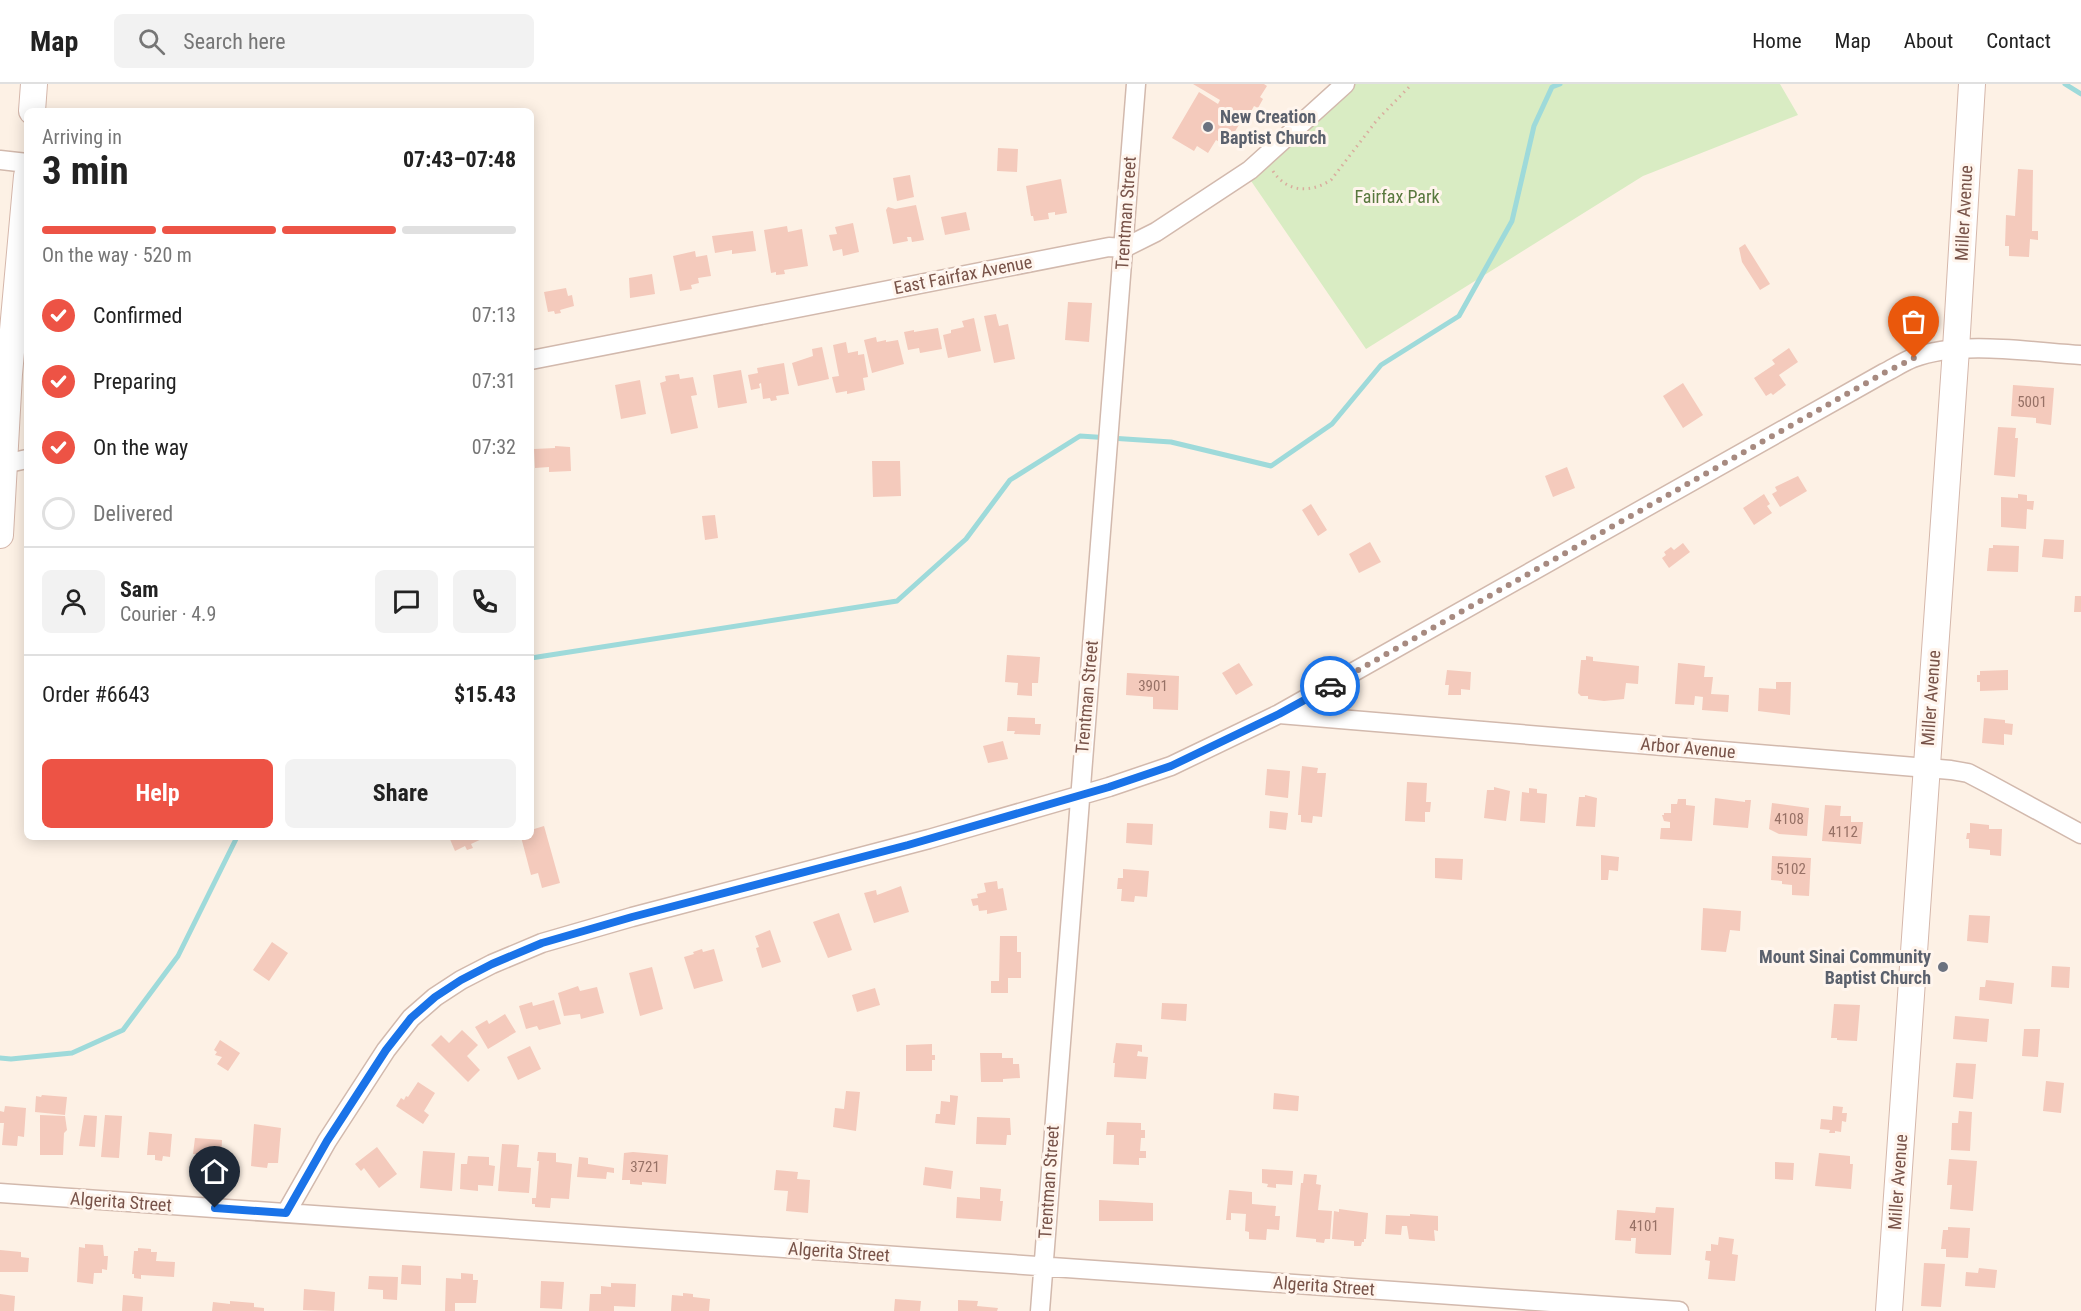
<!DOCTYPE html>
<html lang="en">
<head>
<meta charset="utf-8">
<style>
  :root { --surface:#fff; --page:#f2f2f2; --text:#222; --muted:#767676; --line:#e0e0e0; --accent:#ed5345 }
  body { margin:0; font-family:"Roboto Condensed",sans-serif; background:var(--page); color:var(--text); height:100vh; display:flex; flex-direction:column; font-size:22px; white-space:nowrap }
  * { box-sizing:border-box; margin:0 }
  p { font-size:20px; color:var(--muted) }
  .icon { flex:none; width:33px; height:33px; fill:none; stroke:currentColor; stroke-width:2; stroke-linecap:round; stroke-linejoin:round }
  .map { position:relative; flex:1; overflow:hidden }
  .sheet { position:absolute; left:24px; top:24px; width:510px; height:732px; display:flex; flex-direction:column; background:var(--surface); border-radius:9px; box-shadow:0 3px 15px #0003 }
  .sheet>* { flex:none }
  .pin { position:absolute; display:grid; place-items:center; width:51px; height:51px; color:#fff; margin:-62px -26px; border-radius:50% 50% 50% 0; rotate:-45deg; box-shadow:0 0 6px #0007 }
  .pin .icon { rotate:45deg }
  .courier { position:absolute; display:grid; place-items:center; width:60px; height:60px; margin:-30px; border:4px solid #1a73e8; border-radius:50%; background:#fff; color:#222; box-shadow:0 2px 8px #0007 }
  .headline em { font-style:normal; font-weight:700 }
  .headline div { display:flex; flex-direction:column-reverse }
  .headline { display:flex; align-items:center; justify-content:space-between; height:102px; padding:0 18px }
  h1 { font-size:39px; font-weight:700; line-height:45px }
  .bar { display:grid; grid-template-columns:repeat(4,1fr); gap:9px 6px; align-content:center; height:72px; padding:0 18px }
  .bar i { height:8px; border-radius:4px; background:var(--line) }
  .bar .on { background:var(--accent) }
  .bar p { grid-column:span 4 }
  .line { display:flex; align-items:center; gap:15px; padding:0 18px; border-top:2px solid var(--line) }
  .line div { flex:1 }
  .round { display:grid; place-items:center; flex:none; width:63px; height:63px; border-radius:9px; background:var(--page) }
  ol { padding:0 18px; list-style:none }
  li { display:flex; align-items:center; gap:18px; height:66px }
  li p { margin-inline-start:auto }
  li .icon { padding:6px; border-radius:50%; background:var(--accent); color:#fff; stroke-width:4 }
  li:last-child { color:var(--muted) }
  li i { width:33px; height:33px; border:3px solid var(--line); border-radius:50% }
  .action { display:flex; gap:12px; margin-top:auto; padding:12px 18px }
  .action a { flex:1; height:69px; border-radius:9px; background:var(--accent); color:#fff; font-size:24px; font-weight:700; line-height:69px; text-align:center }
  .action a+a { background:var(--page); color:var(--text) }
  header { display:flex; align-items:center; gap:36px; box-sizing:border-box; height:84px; padding:0 30px; background:var(--surface); border-bottom:2px solid var(--line) }
  header strong { font-size:28px }
  nav { display:flex; gap:33px; margin-inline-start:auto; font-size:21px }
  .search { width:420px; height:54px; background:var(--page); display:flex; align-items:center; gap:15px; box-sizing:border-box; padding:0 21px; border-radius:9px; color:var(--muted); font-size:22px }
  .map>svg:first-child { display:block }
</style>
</head>
<body>
<header>
<strong>Map</strong>
<div class="search"><svg class="icon" aria-label="search" viewBox="0 0 24 24"><circle cx="10" cy="10" r="6"/><path d="M15 15l6 6"/></svg>Search here</div>
<nav><a>Home</a><a>Map</a><a>About</a><a>Contact</a></nav>
</header>
<div class="map">
<svg width="2081" height="1227" viewBox="0 0 2081 1227">
  <rect width="100%" height="100%" fill="#fdf1e5"/>
  <path fill="#d9ecc3" d="M1351 0H1780L1798 31 1643 92 1366 265 1249 94Z"/>
  <g fill="none" stroke-linecap="round" stroke-linejoin="round">
    <path stroke="#9edada" stroke-width="5" d="M2065 0 2081 10
      M531 574 897 517 966 455 1010 396 1080 352 1171 358 1271 382 1332 340 1381 281 1459 232 1512 137 1534 42 1552 3 1560 0
      M0 974 11 975 72 969 123 946 178 872 237 753"/>
  </g>
  <path fill="#f4cabc" d="M1193 0H1264L1267 2 1260 13 1263 15 1258 24 1254 22 1248 33 1245 31 1226 62 1216 56 1208 69 1197 62 1194 67 1172 54 1199 8 1218 20 1220 16Z
    M998 64 1018 65 1017 88 997 87Z
    M2018 85 2033 86 2032 147H2038V156L2030 155 2029 173 2009 172V162H2005L2006 131 2015 132Z
    M910 91 914 113 897 117 893 94Z
    M1061 95 1067 129 1055 131V128L1048 129 1049 135 1034 137 1033 132H1031L1026 102Z
    M916 121 924 156 912 158 911 153H907L908 157 893 160 886 126 888 123 895 125Z
    M966 128 970 146 945 151 941 133Z
    M853 139 859 168 843 172 842 165 833 167 829 151 837 150 835 143Z
    M787 142 788 148 802 145 808 182 784 186 785 190 776 191V188L771 189 764 146Z
    M753 147 756 167 732 170V166L715 169 712 152Z
    M1745 160 1770 200 1760 206 1742 178 1739 164Z
    M695 167 696 173 707 171 711 192 698 194 699 199 691 201 692 205 680 207 673 172Z
    M652 190 655 210 630 214 629 194Z
    M566 204 568 212 572 211 574 222 560 226 561 229 555 230 554 227 548 228 544 208Z
    M1068 218 1092 219 1089 258 1065 256Z
    M996 230 999 242 1008 240 1015 275 994 279 984 232Z
    M974 234 981 267 948 274 943 251 951 249V246L964 243 962 237Z
    M938 244 942 265 920 269 919 264 908 266 904 248 914 246V248Z
    M876 253 877 258 886 256V258L898 256 904 280 872 289 864 256Z
    M846 258 848 269 858 267V271L864 270 868 293 863 294 865 306 847 310V307L836 309 832 293 839 292 833 261Z
    M822 263 829 295 798 302 792 279 813 272 812 265Z
    M1789 264 1798 278 1779 291 1786 301 1773 311 1771 309 1766 312 1754 294 1775 280 1772 276Z
    M784 279 789 310 776 312 777 316 771 317 770 314 763 315 761 299 759 300 760 304 751 306 748 291 758 289 757 284Z
    M741 286 747 319 718 324 713 291Z
    M679 290 680 295 693 293 697 311 691 312 698 344 671 350 660 299 666 297 665 292Z
    M640 296 646 330 621 335 615 301Z
    M1683 299 1703 331 1683 344 1663 312Z
    M2013 301 2054 304 2051 341 2036 339V334L2011 332Z
    M1998 343 2016 344 2015 354H2018L2015 393 1994 391Z
    M555 362 570 363 571 387 549 388V383L535 384 534 365 555 364Z
    M872 377H900L901 412 873 413Z
    M1567 383 1575 404 1553 413 1545 392Z
    M1798 392 1807 407 1780 423 1772 410 1777 407 1775 403Z
    M1764 410 1770 420 1767 422 1772 429 1754 441 1743 424Z
    M2018 410 2027 411V417H2034L2033 426 2027 425 2026 445 2001 443V413L2018 414Z
    M1311 420 1327 446 1318 452 1302 426Z
    M715 431 718 454 705 456 702 432Z
    M2044 455 2064 456 2063 475 2042 473Z
    M1370 458 1381 478 1359 489 1349 470Z
    M1683 459 1690 468 1669 484 1662 474 1666 471 1664 468 1671 463 1674 466Z
    M1993 461 2019 462 2018 488 1987 487 1989 464H1993Z
    M2075 512H2081V528H2074Z
    M1007 571 1040 573 1038 599H1032V612L1017 611 1018 599 1005 598Z
    M1586 572 1593 573V577L1639 582 1638 600 1626 599 1624 615 1604 617 1588 615V612H1581L1578 609 1581 576H1586Z
    M1239 579 1253 601 1236 611 1222 589Z
    M1678 579 1705 582 1704 593H1713L1711 610 1729 611 1728 628 1702 626 1703 613 1695 612 1694 621 1675 620Z
    M1447 586 1471 588 1470 606 1461 605V611H1448L1449 601H1445Z
    M2008 586V606L1980 607V598H1977V591H1980V587Z
    M1127 589 1179 592 1178 626 1153 625V613L1126 611Z
    M1776 598H1791L1790 631 1758 627 1759 604 1776 605Z
    M1008 633 1035 634V640H1041L1040 651 1014 650 1015 647H1007Z
    M1984 634 2005 636V639L2013 640 2012 651 2004 650V661L1982 659Z
    M1003 657 1008 675 988 679 983 662Z
    M1302 682 1318 684 1317 689H1326L1322 733 1313 732 1312 739 1301 738V731H1298Z
    M1267 685 1290 687 1288 714 1265 711Z
    M1407 698 1427 699 1426 718H1431L1430 728H1425V738L1405 737Z
    M1494 703 1510 707 1506 737 1484 734 1487 706H1494Z
    M1529 704 1537 705V709L1547 710 1545 739 1520 737 1522 708 1529 709Z
    M1585 711 1597 714 1595 743 1576 742 1579 713H1585Z
    M1715 714 1745 718V716H1751L1748 744 1713 741Z
    M1678 715H1686V721L1695 722 1692 757 1660 755 1661 744H1670V738L1664 737 1662 731H1664V729H1671V720H1677Z
    M1772 719 1809 724 1807 752 1779 750 1769 745Z
    M1825 721 1841 722 1840 732H1851V738H1863L1861 760 1822 757Z
    M1270 727 1288 729 1286 746 1269 744Z
    M1127 739 1153 740 1152 761 1126 759Z
    M1970 739 1989 741V745H2002L2001 772 1990 771V766L1969 764V755H1966L1967 749H1970Z
    M544 742 560 799 542 804 538 789 531 791 521 753H531V746Z
    M449 753H486L471 760 473 764 467 766 465 762 455 767Z
    M1601 771 1619 773 1618 787 1609 786 1608 796H1601Z
    M1772 772 1811 774 1809 812 1792 811V801L1782 800V797L1771 796Z
    M1435 774 1463 775 1462 796 1435 794Z
    M1123 785 1149 787 1147 813 1135 812 1134 818 1121 817 1122 805H1117L1118 794H1123Z
    M997 797 998 805 1003 804 1007 826 987 830V826L979 827 978 821 973 822 971 815 978 814 977 810 986 808 984 799Z
    M901 802 909 828 874 839 864 809 876 806 877 811Z
    M1703 824 1741 827 1740 847 1730 846 1726 868 1701 866Z
    M839 829 852 866 828 874 813 838Z
    M1969 831 1990 832 1988 859 1967 857Z
    M770 846 781 878 762 884 756 864 759 863 755 852Z
    M1000 852H1017V868H1021V894H1008V909H991V897H999Z
    M272 858 288 869 269 897 253 886Z
    M702 865 703 868 714 865 723 897 694 905 684 873 694 870 693 868Z
    M2052 882 2070 883 2069 904 2051 903Z
    M652 883 663 925 640 932 629 889Z
    M1986 896 2014 899 2012 920 1979 916 1980 903H1985Z
    M578 902 580 907 597 903 604 929 581 935 580 930 564 932 558 909Z
    M875 904 880 921 857 928 852 911Z
    M554 916 561 940 539 946 537 942 526 945 519 922 532 918 533 922Z
    M1162 919 1187 920 1186 937 1161 935Z
    M1834 920 1860 921 1857 957 1837 956V954H1831Z
    M505 930 516 948 488 965 475 943 487 936 489 940Z
    M1955 932 1989 935 1987 958 1953 955Z
    M2024 945H2040L2038 973 2022 972Z
    M462 946 478 961 467 972 480 986 468 998 431 961 441 951 449 959Z
    M220 956 240 969 228 987 217 980 222 973 215 971 217 968 214 966Z
    M1116 959 1142 961V968L1138 967 1137 972 1148 973 1146 995 1114 993 1115 979H1113Z
    M932 960V971H935V976H932V987H906V961Z
    M530 962 541 985 518 996 507 973Z
    M980 969H1002V974H1013V980H1019L1020 994 1003 995V998H981Z
    M1956 979 1976 980 1973 1015 1953 1013Z
    M2046 997 2064 999 2061 1029 2043 1027Z
    M418 998 435 1009 424 1027 429 1031 423 1040 396 1022 401 1014 404 1016 406 1012 408 1013Z
    M846 1007 860 1008 856 1047 833 1043 835 1024 844 1025Z
    M1274 1009 1299 1012 1298 1027 1273 1025Z
    M42 1011 67 1013 65 1031 35 1028 36 1012 41 1013Z
    M950 1011 958 1012 955 1041 935 1039 936 1030H940L941 1017 950 1018Z
    M5 1022 26 1024 24 1053 18 1052 17 1062 2 1061 4 1039H0V1027L4 1028Z
    M1833 1022 1843 1023 1842 1029H1847L1846 1038 1842 1037 1841 1048 1835 1047V1049H1829L1830 1046 1820 1045 1821 1035 1832 1036Z
    M1959 1027 1972 1028 1970 1067 1951 1066 1952 1039H1958Z
    M40 1031 65 1032 67 1046 64 1049 63 1071H40Z
    M84 1031 97 1032 95 1063 79 1062Z
    M105 1031 122 1032 119 1074 101 1073Z
    M977 1033 1010 1034 1011 1051H1007L1006 1061 976 1060Z
    M1107 1038 1141 1039V1046H1145V1054H1141L1140 1067H1146V1074H1139V1081L1113 1080 1114 1051H1106Z
    M254 1040 281 1044 278 1079H268L267 1084 251 1082Z
    M149 1048 172 1050 170 1073 163 1072 162 1077 155 1076V1071H147Z
    M195 1054 222 1056 221 1076 208 1075 209 1071 193 1070Z
    M502 1060 519 1061 517 1083 531 1084 529 1109 498 1107Z
    M377 1063 397 1090 379 1104 364 1084 361 1087 355 1080Z
    M423 1067 455 1069 452 1107 420 1104Z
    M538 1068 556 1069V1078L572 1080 569 1115 551 1114 550 1124 535 1123V1120H532V1114H536L539 1077H537Z
    M633 1068 668 1071 666 1100 642 1098V1101L630 1100V1096H622L624 1069Z
    M1819 1069 1850 1072V1080H1853L1851 1105 1815 1102Z
    M468 1072 489 1073V1081L495 1082 493 1102 478 1101V1107L460 1105 461 1080H467Z
    M579 1073 588 1074V1080L614 1084V1089L607 1088 606 1095 577 1093Z
    M1949 1075 1977 1077 1973 1127 1950 1125 1952 1101H1947Z
    M1775 1078 1794 1079 1793 1096 1775 1095Z
    M925 1083 953 1087 951 1105 923 1101Z
    M1262 1085 1293 1087 1292 1101 1276 1100V1104L1267 1103 1268 1100 1262 1099Z
    M776 1086 798 1088 797 1095 810 1096 808 1129 786 1127 788 1107 774 1106Z
    M1304 1090 1317 1091 1316 1100 1321 1101 1318 1126 1332 1127 1330 1155H1325L1324 1159 1316 1158V1155L1296 1153 1301 1099H1303Z
    M980 1103 1001 1105 1000 1117H1003L1001 1137 956 1134 957 1113 980 1115Z
    M1229 1106 1252 1108V1120L1276 1122 1275 1132H1280L1279 1146 1267 1145 1266 1156 1249 1155V1148L1245 1147 1246 1130 1231 1129V1136H1226Z
    M1099 1116 1153 1119V1137H1099Z
    M1656 1123 1674 1124 1671 1171 1639 1170 1635 1169 1636 1154H1631V1157L1615 1156 1617 1126 1655 1129Z
    M1339 1125 1368 1129 1366 1155H1364V1158H1362L1361 1162H1354V1157L1332 1155 1334 1127 1339 1128Z
    M1410 1130 1438 1132V1147L1434 1146 1435 1157 1409 1155 1407 1142H1402L1401 1151 1385 1150 1386 1131 1410 1132Z
    M1948 1143 1970 1144 1968 1174 1946 1173V1165H1941L1943 1146H1948Z
    M1719 1153 1734 1155 1732 1170 1738 1171 1735 1197 1708 1195 1710 1177 1705 1176 1706 1167H1711V1160L1718 1161Z
    M85 1160 103 1161 104 1172H108L107 1186 102 1185V1189H94L93 1200 77 1198 79 1163 85 1164Z
    M138 1164 151 1165V1168H157L156 1177 175 1178 174 1193 141 1191V1195L134 1194V1190H132L134 1167H138Z
    M0 1166 21 1168V1173L29 1174 28 1188H0Z
    M1924 1179 1945 1180 1941 1223 1921 1222Z
    M402 1181 421 1182V1201L401 1200Z
    M1979 1184 1997 1186 1995 1204 1965 1202 1966 1188 1978 1189Z
    M461 1189 473 1190V1196H478L476 1219H455V1227H445L446 1194 461 1195Z
    M369 1192 398 1193 397 1216 383 1215V1206L368 1205Z
    M541 1197 564 1198 562 1225 540 1224Z
    M611 1199 636 1200 635 1223 614 1222V1227H589L590 1210H601V1202L611 1203Z
    M304 1205 335 1208 334 1227 303 1226Z
    M683 1209 693 1210V1213L710 1215 709 1227H671L672 1211 683 1212Z
    M0 1210 15 1212 14 1227H0Z
    M123 1211 143 1213 142 1227H122Z
    M895 1215 921 1217 920 1227H894Z
    M958 1216 978 1217 977 1222 998 1224 997 1227H958Z
    M230 1217 254 1219V1223L264 1224V1227H212L213 1218 230 1220Z"/>
  <g fill="none" stroke-linecap="round" stroke-linejoin="round">
    <g stroke="#d2b9ad" stroke-width="21">
      <path id="street" d="M0 76 27 79
        M531 276 1109 163 1124 164 1156 148 1250 86 1345 0
        M4 380 27 375
        M1279 630 1951 686 1968 689 1989 700 2081 750
        M0 1109 1679 1227
        M286 1129 327 1057 386 966 411 934 435 913 461 896 492 880 542 859 632 833 929 755 1109 703 1171 682 1279 630 1884 289C1894 284 1903 278 1913 274 1960 256 2031 268 2081 271
        M1040 1227 1136 0"/>
    </g>
    <g stroke="#d5b7ab" stroke-width="28">
      <path id="secondary" d="M32 27 34 0
        M0 451 9 290 27 92
        M1889 1227 1956 265 1972 0"/>
    </g>
    <path stroke="#d9ad9e" stroke-width="3" stroke-dasharray="1.5 4.5" stroke-linecap="butt" d="M1273 87C1287 109 1311 109 1331 96L1377 36 1412 0"/>
    <use href="#street" stroke="#fff" stroke-width="18"/>
    <use href="#secondary" stroke="#fff" stroke-width="26"/>
  </g>
  <g fill="none" stroke-linecap="round" stroke-linejoin="round">
    <path stroke="#a78a80" stroke-width="6" stroke-dasharray="0 10.8" d="M1330 602 1884 289 1914 274"/>
    <path stroke="#1a73e8" stroke-width="8" d="M215 1124 286 1129 327 1057 386 966 411 934 435 913 461 896 492 880 542 859 632 833 908 761 1109 703 1171 682 1279 630 1330 602"/>
  </g>
  <g fill="#6b7280" stroke="#fff5ed" stroke-width="2">
    <circle cx="1208" cy="43" r="6"/>
    <circle cx="1943" cy="883" r="6"/>
  </g>
  <g text-anchor="middle" stroke-width="6" stroke-linejoin="round" paint-order="stroke">
    <g font-size="15" fill="#977166">
      <text x="2032" y="323">5001</text>
      <text x="1153" y="607">3901</text>
      <text x="1789" y="740">4108</text>
      <text x="1843" y="753">4112</text>
      <text x="1791" y="790">5102</text>
      <text x="645" y="1088">3721</text>
      <text x="1644" y="1147">4101</text>
    </g>
    <g font-size="18" font-weight="bold" fill="#5b616d" stroke="#fff5ed" text-anchor="start">
      <text x="1220" y="39">New Creation<tspan x="1220" dy="21">Baptist Church</tspan></text>
      <text x="1931" y="879" text-anchor="end">Mount Sinai Community<tspan x="1931" dy="21">Baptist Church</tspan></text>
    </g>
    <g font-size="18" fill="#58783d" stroke="#fff5ed">
      <text x="1397" y="119">Fairfax Park</text>
    </g>
    <g font-size="18" fill="#785349" stroke="#fff5ed">
      <text transform="translate(1126 129) rotate(-86)" y="6">Trentman Street</text>
      <text transform="translate(1964 129) rotate(-87)" y="6">Miller Avenue</text>
      <text transform="translate(963 191) rotate(-11)" y="6">East Fairfax Avenue</text>
      <text transform="translate(1087 613) rotate(-85)" y="6">Trentman Street</text>
      <text transform="translate(1931 614) rotate(-86)" y="6">Miller Avenue</text>
      <text transform="translate(1688 664) rotate(5)" y="6">Arbor Avenue</text>
      <text transform="translate(1049 1098) rotate(-86)" y="6">Trentman Street</text>
      <text transform="translate(1898 1098) rotate(-86)" y="6">Miller Avenue</text>
      <text transform="translate(121 1118) rotate(4)" y="6">Algerita Street</text>
      <text transform="translate(839 1168) rotate(4)" y="6">Algerita Street</text>
      <text transform="translate(1324 1202) rotate(4)" y="6">Algerita Street</text>
    </g>
  </g>
</svg>
<div class="pin" style="left:1914px;top:274px;background:#ea580c"><svg class="icon" aria-label="bag" viewBox="0 0 24 24"><path d="M5 8h14l-1 12H6zM9 8a3 3 0 0 1 6 0"/></svg></div>
<div class="pin" style="left:215px;top:1124px;background:#1f2937"><svg class="icon" aria-label="home" viewBox="0 0 24 24"><path d="M3 11l9-7 9 7M6 9v11h12V9"/></svg></div>
<div class="courier" style="left:1330px;top:602px"><svg class="icon" aria-label="car" viewBox="0 0 24 24"><path d="M5 17H2v-5l4-1 3-4h7l3 4 3 1v5h-3M9 17h6M6 11h13"/><circle cx="7" cy="17" r="2"/><circle cx="17" cy="17" r="2"/></svg></div>
<section class="sheet">
<div class="headline"><div><h1>3 min</h1><p>Arriving in</p></div><em>07:43–07:48</em></div>
<div class="bar"><i class="on"></i><i class="on"></i><i class="on"></i><i></i><p>On the way · 520 m</p></div>
<ol>
<li><svg class="icon" aria-label="check" viewBox="0 0 24 24"><path d="M5 12l5 5 9-10"/></svg>Confirmed<p>07:13</p></li>
<li><svg class="icon" aria-label="check" viewBox="0 0 24 24"><path d="M5 12l5 5 9-10"/></svg>Preparing<p>07:31</p></li>
<li><svg class="icon" aria-label="check" viewBox="0 0 24 24"><path d="M5 12l5 5 9-10"/></svg>On the way<p>07:32</p></li>
<li><i></i>Delivered</li>
</ol>
<div class="line" style="height:108px"><a class="round"><svg class="icon" aria-label="person" viewBox="0 0 24 24"><circle cx="12" cy="8" r="4"/><path d="M4 21q1-7 8-7t8 7"/></svg></a><div><b>Sam</b><p>Courier · 4.9</p></div><a class="round"><svg class="icon" aria-label="chat" viewBox="0 0 24 24"><path d="M4 5h16v11H9l-5 4z"/></svg></a><a class="round"><svg class="icon" aria-label="phone" viewBox="0 0 24 24"><path d="M5 4h4l2 5-3 2q2 4 5 5l2-3 5 2v4C11 20 4 13 5 4z"/></svg></a></div>
<div class="line" style="height:78px"><div>Order #6643</div><b>$15.43</b></div>
<div class="action"><a>Help</a><a>Share</a></div>
</section>
</div>
</body>
</html>
